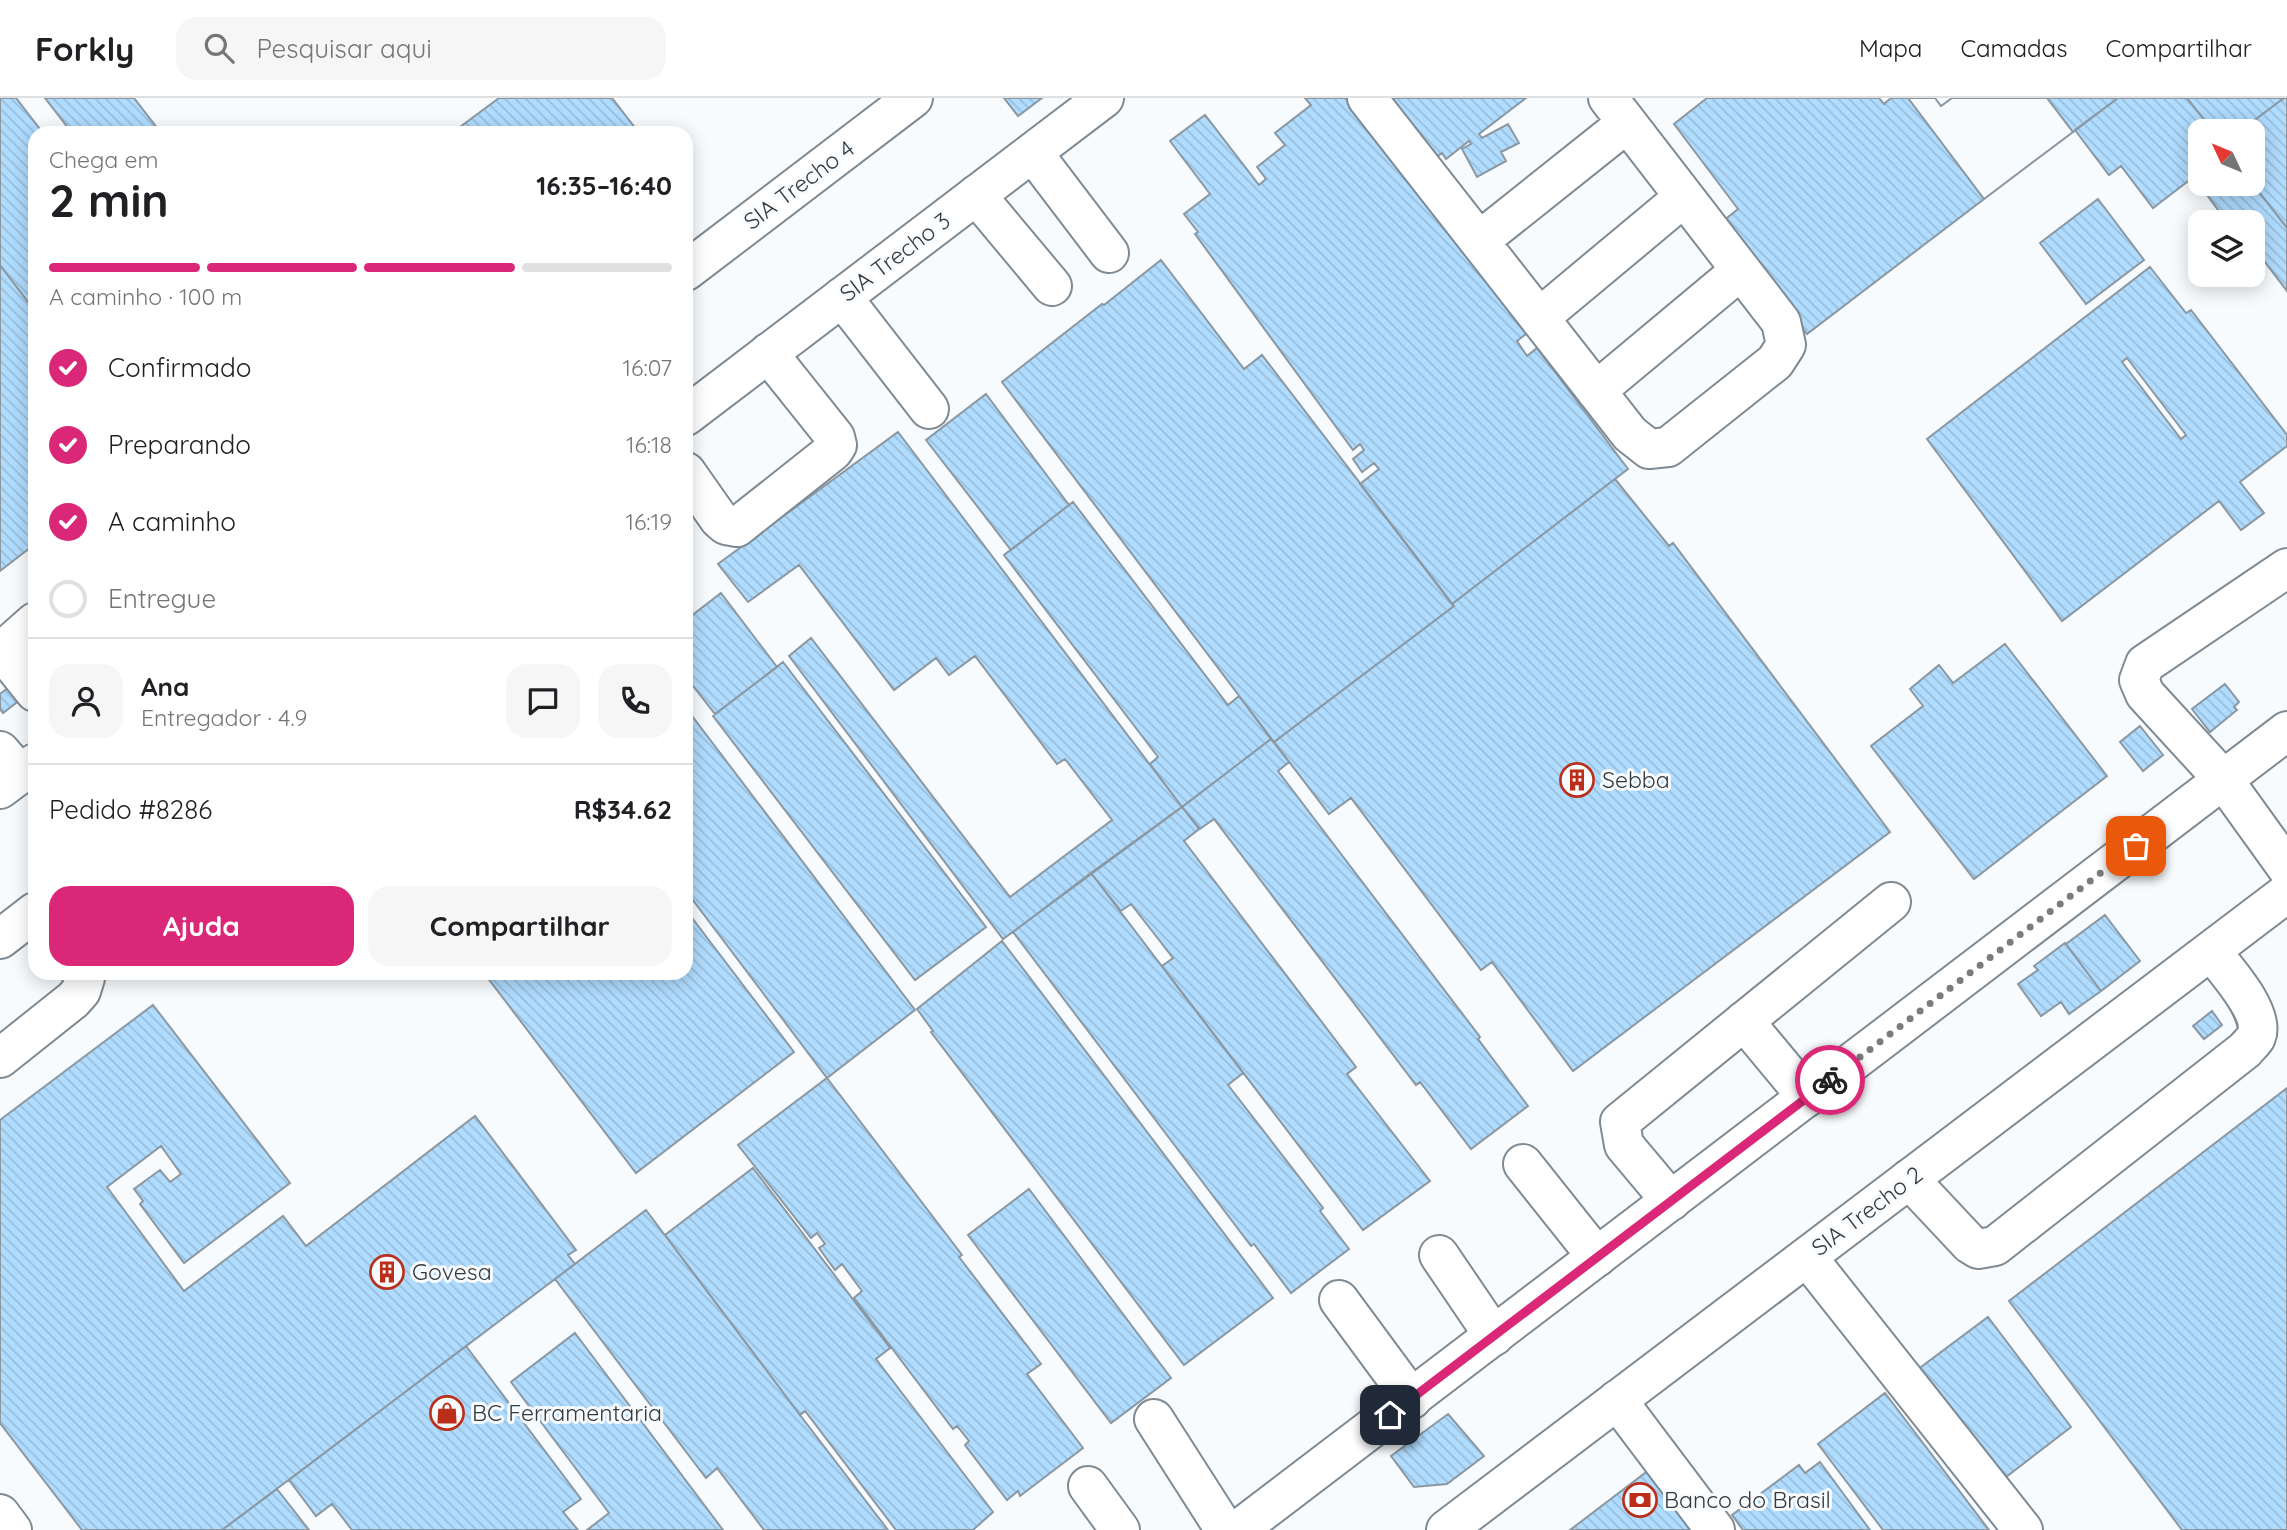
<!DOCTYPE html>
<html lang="pt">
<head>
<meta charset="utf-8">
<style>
  :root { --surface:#fff; --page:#f6f6f6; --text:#202124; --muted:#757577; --line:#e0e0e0; --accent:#db2777 }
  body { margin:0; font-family:Quicksand,sans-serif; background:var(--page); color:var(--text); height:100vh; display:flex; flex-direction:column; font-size:26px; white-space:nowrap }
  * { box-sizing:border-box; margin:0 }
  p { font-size:23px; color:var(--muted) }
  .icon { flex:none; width:38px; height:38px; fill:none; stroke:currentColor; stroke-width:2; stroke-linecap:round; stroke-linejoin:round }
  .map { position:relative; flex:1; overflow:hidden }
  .sheet { position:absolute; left:28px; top:28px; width:665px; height:854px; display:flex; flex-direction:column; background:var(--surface); border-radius:21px; box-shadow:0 4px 18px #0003 }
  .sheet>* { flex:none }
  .needle { width:46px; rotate:314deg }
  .controls { position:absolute; left:2188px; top:21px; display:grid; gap:14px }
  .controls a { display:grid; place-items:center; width:77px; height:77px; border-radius:14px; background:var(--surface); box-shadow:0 4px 18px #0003; font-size:35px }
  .pin { position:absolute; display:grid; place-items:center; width:60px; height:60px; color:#fff; margin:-30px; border-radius:14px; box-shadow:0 4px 10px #0006 }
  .courier { position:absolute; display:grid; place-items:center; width:70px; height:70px; margin:-35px; border:5px solid #db2777; border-radius:50%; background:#fff; color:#222; box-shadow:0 2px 9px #0007 }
  .overview em { font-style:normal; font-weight:700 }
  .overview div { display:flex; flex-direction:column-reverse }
  .overview { display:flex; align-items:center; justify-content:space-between; height:119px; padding:0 21px }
  h1 { font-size:46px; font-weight:700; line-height:52px }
  .bar { display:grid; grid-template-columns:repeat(4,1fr); gap:10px 7px; align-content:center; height:84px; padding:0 21px }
  .bar i { height:9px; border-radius:5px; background:var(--line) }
  .bar .active { background:var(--accent) }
  .bar p { grid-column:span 4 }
  .line { display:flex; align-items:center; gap:18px; padding:0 21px; border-top:2px solid var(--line) }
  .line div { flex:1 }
  .round { display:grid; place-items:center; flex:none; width:74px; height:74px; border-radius:21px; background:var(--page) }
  ol { padding:0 21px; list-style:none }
  li { display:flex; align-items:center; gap:21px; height:77px }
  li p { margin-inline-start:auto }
  li .icon { padding:7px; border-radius:50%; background:var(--accent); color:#fff; stroke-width:4 }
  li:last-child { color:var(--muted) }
  li i { width:38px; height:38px; border:4px solid var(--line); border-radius:50% }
  .cta { display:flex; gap:14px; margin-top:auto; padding:14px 21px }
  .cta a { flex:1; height:80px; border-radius:21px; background:var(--accent); color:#fff; font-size:28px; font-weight:700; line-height:80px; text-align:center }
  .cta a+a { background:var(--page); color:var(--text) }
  header { display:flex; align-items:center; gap:42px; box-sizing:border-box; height:98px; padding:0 35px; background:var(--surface); border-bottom:2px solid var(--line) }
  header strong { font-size:33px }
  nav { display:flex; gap:38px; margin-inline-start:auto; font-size:24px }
  .search { width:490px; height:63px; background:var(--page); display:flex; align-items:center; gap:18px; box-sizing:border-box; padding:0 24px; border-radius:21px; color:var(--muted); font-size:26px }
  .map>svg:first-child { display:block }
</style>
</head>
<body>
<header>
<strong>Forkly</strong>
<div class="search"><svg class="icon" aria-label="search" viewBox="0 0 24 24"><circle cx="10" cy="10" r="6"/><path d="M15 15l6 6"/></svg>Pesquisar aqui</div>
<nav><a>Mapa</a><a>Camadas</a><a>Compartilhar</a></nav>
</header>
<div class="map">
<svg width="2287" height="1432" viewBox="0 0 2287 1432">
  <defs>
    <pattern id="building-back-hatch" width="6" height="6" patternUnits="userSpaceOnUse" patternTransform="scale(1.75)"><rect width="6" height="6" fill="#b0dcff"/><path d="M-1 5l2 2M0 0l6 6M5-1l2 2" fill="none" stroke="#98bedb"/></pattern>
  </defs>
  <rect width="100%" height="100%" fill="#f8fbfd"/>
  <path fill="url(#building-back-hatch)" stroke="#8b98a2" stroke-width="2" fill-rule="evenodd" d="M0 0H16L43 35H35V213L0 167Z
    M45 0H134L161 35H72Z
    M499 0H612L639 35H452Z
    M1004 0H1042L1018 18Z
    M1305 0H1348L1526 236 1517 243 1527 258 1537 250 1628 371 1452 506 1360 386 1379 371 1374 365 1362 374 1353 361 1364 352 1360 346 1353 352 1195 136 1198 134 1184 116 1210 96 1170 43 1205 17 1259 87 1266 81 1257 69 1285 47 1275 35 1311 7Z
    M1377 0H1526L1479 36 1482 40 1508 26 1519 45 1501 54 1506 63 1477 79 1462 51 1471 46 1469 43 1446 61 1442 55 1427 66Z
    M1707 0H1879L1884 6 1891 0H1908L1984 101 1807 236 1722 124 1738 111 1674 26Z
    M1908 0H1935L1941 8 1952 0H2047L2073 34 1984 101Z
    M1908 0H1935L1941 8 1952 0H2047L2073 34 1984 101Z
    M2047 0H2118L2073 34Z
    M2118 0H2187L2213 33H2200V74L2153 110 2121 68 2109 77 2075 32Z
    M2187 0H2284L2240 33H2213Z
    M2284 0H2287V130L2252 85V33H2240Z
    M2200 74V86L2252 85 2287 130V193L2252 147V124H2227L2193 78Z
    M2098 101 2144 162 2086 206 2040 145Z
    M1161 162 1244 271 1262 257 1454 508 1274 644 1002 284 1102 206 1104 207Z
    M0 167 35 213V446L0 473Z
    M2150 169 2186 215 2191 212 2287 337V348L2240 384 2264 415 2241 432 2219 403 2062 523 1927 341ZM2127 260 2186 337 2181 341 2122 264Z
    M986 296 1069 407 1011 452 926 342Z
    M898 334 1182 709 1003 841 789 558 811 540 1010 799 1112 722 1065 661 1057 666 975 558 949 577 936 560 894 592 799 467 748 504 718 466Z
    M1615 381 1669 448 1673 445 1890 734 1573 973 1492 864 1481 872 1351 700 1329 716 1274 644 1454 508 1452 506Z
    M1073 404 1228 607 1239 598 1271 641 1182 709 1150 666 1158 659 1004 457Z
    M721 495 777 569 715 616 686 579V522Z
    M2005 546 2107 678 1974 781 1871 648 1923 608 1910 591 1939 567 1953 585Z
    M783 564 986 829 915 882 713 618Z
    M14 585 25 598 3 615 0 611V596Z
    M2225 586 2239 604 2234 609 2237 612 2210 634 2192 611Z
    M686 610 915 912 827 980 686 793Z
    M2140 628 2163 657 2143 673 2120 644Z
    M1271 641 1289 664 1278 673 1480 939 1478 941 1528 1008 1471 1051 1420 984 1416 987 1214 721 1200 731 1182 709Z
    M1182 709 1199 731 1184 743 1356 969 1347 976 1430 1083 1363 1132 1162 868 1173 860 1131 806 1121 813 1091 775Z
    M1091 775 1243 975 1228 987 1323 1110 1320 1113 1349 1151 1291 1195 1254 1146 1251 1148 1013 834Z
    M686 812 794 954 636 1075 484 875H686Z
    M2105 817 2140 863 2101 893 2066 846Z
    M1002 843 1273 1200 1184 1267 931 934 933 933 917 911Z
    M2065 845 2101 893 2069 916 2061 904 2041 918 2018 886 2038 872 2034 868Z
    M153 907 290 1085 184 1165 140 1106 143 1103 134 1091 160 1072 170 1084 181 1076 161 1048 107 1089 184 1193 283 1118 306 1148 475 1018 576 1152 568 1157 575 1166 222 1432H82L0 1325V1022Z
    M2212 913 2222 927 2204 941 2193 928Z
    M827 980 962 1157 959 1159 1041 1266 1027 1276 1083 1350 1020 1398 1018 1393 1007 1402 965 1347 969 1343 957 1328 953 1331 854 1200 862 1193 842 1166 835 1172 819 1150 825 1146 817 1135 811 1140 738 1047Z
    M2287 990V1432H2182L2009 1203Z
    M753 1070 890 1250 876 1261 993 1414 973 1432H896L805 1313 800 1317 665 1137Z
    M1029 1091 1171 1280 1111 1325 968 1137Z
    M646 1112 800 1317 888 1432H764L717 1370 706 1380 555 1181Z
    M1988 1219 2071 1329 1997 1386 1913 1275Z
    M575 1235 723 1432H587L609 1415 511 1284Z
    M466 1248 581 1401 563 1414 578 1432H352L332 1406 316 1418 289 1382Z
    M1885 1295 1989 1432H1883L1855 1395 1818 1346Z
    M1448 1316 1484 1358 1447 1386 1414 1389 1391 1358Z
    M1820 1364 1870 1432H1743L1732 1417 1799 1367 1805 1375Z
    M1649 1372 1694 1432H1570Z
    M277 1391 309 1432H222Z"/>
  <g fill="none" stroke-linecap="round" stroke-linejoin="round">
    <g stroke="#7e8a94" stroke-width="42">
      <path id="minor" d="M1367 0 1630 336 1649 351 1668 349 1775 264 1786 247 1781 224 1608 0
        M1033 55 1109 155
        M976 97 1052 188
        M1479 143 1627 25
        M842 199 929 311
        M1539 220 1684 99
        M1596 293 1741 172
        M686 374 719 421 726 427 737 429 833 353 837 347 835 339 768 255
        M2287 470 2145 566 2139 582 2145 596 2223 681 2287 770
        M2 553 35 594
        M0 555 35 524
        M0 653 20 676
        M1744 923 1807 999
        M0 960 73 902 81 893 85 880 81 875
        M1523 1066 1597 1159
        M1909 1081 1970 1146 1978 1151 1995 1148 2245 952C2248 948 2254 943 2256 939 2266 915 2225 871 2211 853
        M1671 1103 1624 1047 1620 1024 1891 804
        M1439 1157 1494 1238
        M1807 1159 2023 1432
        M1339 1202 1412 1301
        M1617 1302 1715 1432
        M1154 1321 1225 1432
        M1088 1388 1120 1432
        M0 1416 12 1432"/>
    </g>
    <g stroke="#7e8a94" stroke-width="42">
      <path id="major" d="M686 173 913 0
        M686 318 1104 0
        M0 691 35 665
        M0 841 35 814
        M1238 1432 2287 633
        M1446 1432 2287 795"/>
    </g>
    <use href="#minor" stroke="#fff" stroke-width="38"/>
    <use href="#major" stroke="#fff" stroke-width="38"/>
  </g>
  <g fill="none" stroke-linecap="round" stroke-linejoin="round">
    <path stroke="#797d80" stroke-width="7" stroke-dasharray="0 12.6" d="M1830 982 2136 748"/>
    <path stroke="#db2777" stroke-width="9" d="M1390 1317 1830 982"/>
  </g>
  <defs>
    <g id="building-ring" transform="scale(1.75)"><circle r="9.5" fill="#f8fbfd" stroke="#bb2e19" stroke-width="1.5"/><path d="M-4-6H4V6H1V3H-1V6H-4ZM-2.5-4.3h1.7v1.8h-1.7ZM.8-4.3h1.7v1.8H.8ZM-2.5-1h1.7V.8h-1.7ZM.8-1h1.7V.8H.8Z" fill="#bb2e19"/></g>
    <g id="shop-ring" transform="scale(1.75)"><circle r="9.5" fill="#f8fbfd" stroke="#bb2e19" stroke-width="1.5"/><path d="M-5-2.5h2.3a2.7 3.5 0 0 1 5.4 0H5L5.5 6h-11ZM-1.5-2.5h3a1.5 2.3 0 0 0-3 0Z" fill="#bb2e19"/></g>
    <g id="bank-ring" transform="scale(1.75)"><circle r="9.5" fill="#f8fbfd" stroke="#bb2e19" stroke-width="1.5"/><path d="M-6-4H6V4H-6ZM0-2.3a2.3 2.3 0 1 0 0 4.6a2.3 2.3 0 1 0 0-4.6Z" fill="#bb2e19"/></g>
  </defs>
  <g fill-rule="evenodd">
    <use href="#building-ring" x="1577" y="682"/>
    <use href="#building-ring" x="387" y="1174"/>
    <use href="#shop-ring" x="447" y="1315"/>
    <use href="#bank-ring" x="1640" y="1402"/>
  </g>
  <g text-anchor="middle" stroke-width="6" stroke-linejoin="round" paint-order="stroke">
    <g font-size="23" fill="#34393d" stroke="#f8fbfd">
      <text transform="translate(799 87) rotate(-37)" y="8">SIA Trecho 4</text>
      <text transform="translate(895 159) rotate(-37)" y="8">SIA Trecho 3</text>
      <text transform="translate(1867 1113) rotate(-37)" y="8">SIA Trecho 2</text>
    </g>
    <g font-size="23" fill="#34393d" stroke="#f8fbfd" text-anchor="start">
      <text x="1602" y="690">Sebba</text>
      <text x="412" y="1182">Govesa</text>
      <text x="472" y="1323">BC Ferramentaria</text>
      <text x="1664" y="1410">Banco do Brasil</text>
    </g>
  </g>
</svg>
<div class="controls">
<a><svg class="needle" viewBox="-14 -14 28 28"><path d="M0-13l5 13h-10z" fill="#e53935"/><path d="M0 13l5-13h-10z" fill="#757577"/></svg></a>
<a><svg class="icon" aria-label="layers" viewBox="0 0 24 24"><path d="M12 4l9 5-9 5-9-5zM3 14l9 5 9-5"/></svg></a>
</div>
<div class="pin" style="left:2136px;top:748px;background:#ea580c"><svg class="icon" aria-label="bag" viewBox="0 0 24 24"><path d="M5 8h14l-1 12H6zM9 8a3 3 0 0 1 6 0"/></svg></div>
<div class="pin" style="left:1390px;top:1317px;background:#1f2937"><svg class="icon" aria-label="home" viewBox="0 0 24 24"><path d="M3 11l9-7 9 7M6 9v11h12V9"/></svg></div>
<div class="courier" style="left:1830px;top:982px"><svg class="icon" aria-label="bike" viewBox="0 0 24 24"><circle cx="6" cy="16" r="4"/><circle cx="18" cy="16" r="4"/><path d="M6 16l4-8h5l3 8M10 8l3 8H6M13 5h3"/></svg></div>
<section class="sheet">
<div class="overview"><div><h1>2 min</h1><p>Chega em</p></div><em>16:35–16:40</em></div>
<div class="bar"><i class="active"></i><i class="active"></i><i class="active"></i><i></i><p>A caminho · 100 m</p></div>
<ol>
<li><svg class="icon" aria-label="check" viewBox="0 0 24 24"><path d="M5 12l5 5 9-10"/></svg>Confirmado<p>16:07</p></li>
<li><svg class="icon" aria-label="check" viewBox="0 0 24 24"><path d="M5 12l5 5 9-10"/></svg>Preparando<p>16:18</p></li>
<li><svg class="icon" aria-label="check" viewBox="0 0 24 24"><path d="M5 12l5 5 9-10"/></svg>A caminho<p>16:19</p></li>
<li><i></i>Entregue</li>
</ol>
<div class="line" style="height:126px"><a class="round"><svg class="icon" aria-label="person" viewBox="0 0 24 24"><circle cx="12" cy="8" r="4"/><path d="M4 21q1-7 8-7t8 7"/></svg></a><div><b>Ana</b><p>Entregador · 4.9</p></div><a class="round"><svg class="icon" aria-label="chat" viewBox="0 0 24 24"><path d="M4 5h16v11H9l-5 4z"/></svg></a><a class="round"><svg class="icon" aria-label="phone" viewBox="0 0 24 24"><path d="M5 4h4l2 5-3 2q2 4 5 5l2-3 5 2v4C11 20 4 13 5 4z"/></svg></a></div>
<div class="line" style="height:91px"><div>Pedido #8286</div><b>R$34.62</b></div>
<div class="cta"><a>Ajuda</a><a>Compartilhar</a></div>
</section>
</div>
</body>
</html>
